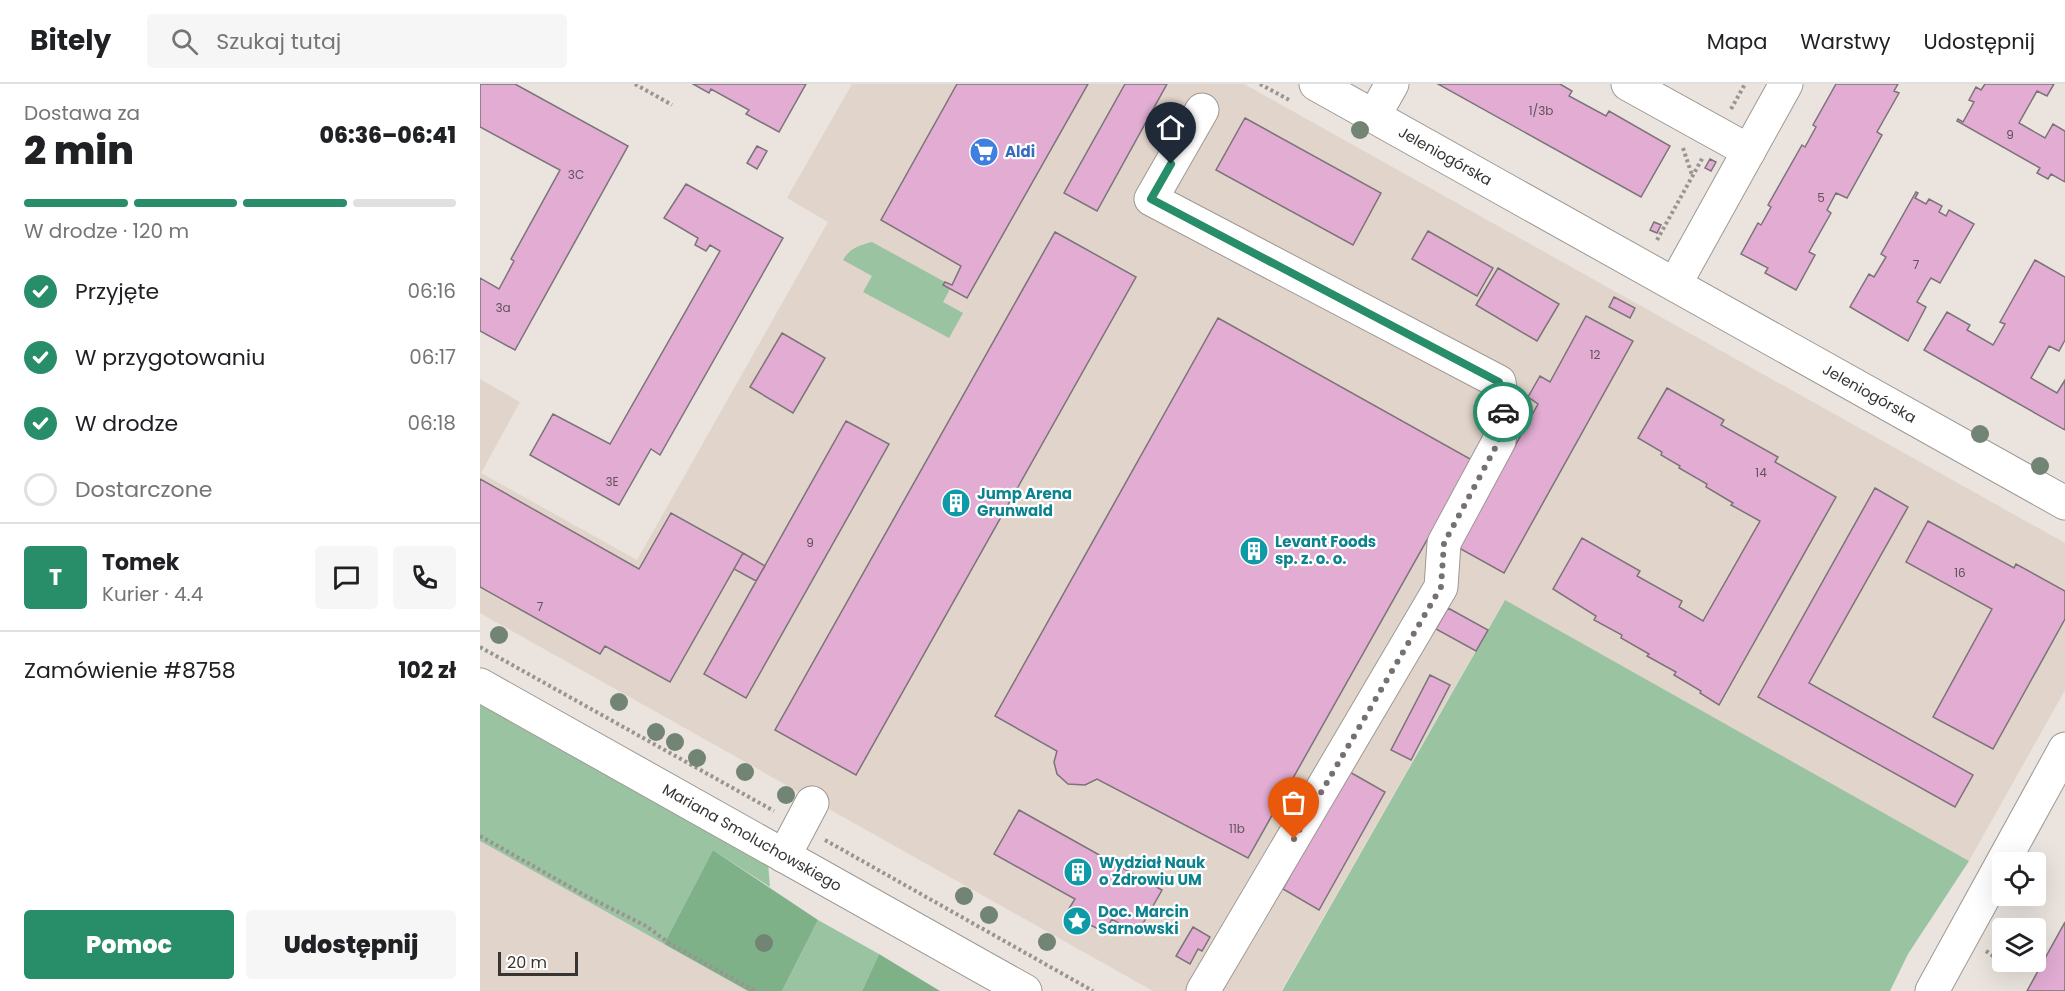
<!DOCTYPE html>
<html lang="pl">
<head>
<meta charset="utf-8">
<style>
  :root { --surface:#fff; --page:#f6f6f6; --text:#202124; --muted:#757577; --line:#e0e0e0; --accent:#288d69 }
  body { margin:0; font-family:Poppins,sans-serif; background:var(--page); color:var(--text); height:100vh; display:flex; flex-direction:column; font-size:22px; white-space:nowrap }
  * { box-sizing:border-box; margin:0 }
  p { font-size:20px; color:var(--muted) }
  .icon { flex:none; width:33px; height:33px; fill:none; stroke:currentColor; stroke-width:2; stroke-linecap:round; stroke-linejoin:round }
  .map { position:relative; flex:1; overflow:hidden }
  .panel { display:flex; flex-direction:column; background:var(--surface); width:480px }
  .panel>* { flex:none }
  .controls { position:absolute; left:1512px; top:768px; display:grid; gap:12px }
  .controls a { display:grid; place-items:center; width:54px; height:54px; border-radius:6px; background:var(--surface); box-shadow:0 6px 24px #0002; font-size:30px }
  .scale { position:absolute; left:18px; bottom:15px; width:80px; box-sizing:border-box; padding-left:6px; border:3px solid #373432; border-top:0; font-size:16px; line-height:21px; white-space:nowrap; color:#373432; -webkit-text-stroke:4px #fff; paint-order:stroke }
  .pin { position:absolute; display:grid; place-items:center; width:51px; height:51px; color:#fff; margin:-62px -26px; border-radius:50% 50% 50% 0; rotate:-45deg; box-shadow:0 0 6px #0007 }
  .pin .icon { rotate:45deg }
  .courier { position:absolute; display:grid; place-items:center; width:60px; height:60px; margin:-30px; border:4px solid #288d69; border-radius:50%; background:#fff; color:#222; box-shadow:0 2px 8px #0007 }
  .headline em { font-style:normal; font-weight:800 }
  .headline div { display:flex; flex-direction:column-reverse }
  .headline { display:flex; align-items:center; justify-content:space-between; height:102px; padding:0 24px }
  h1 { font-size:39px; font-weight:800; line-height:45px }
  .bar { display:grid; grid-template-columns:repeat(4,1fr); gap:9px 6px; align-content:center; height:72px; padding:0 24px }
  .bar i { height:8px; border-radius:4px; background:var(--line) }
  .bar .on { background:var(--accent) }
  .bar p { grid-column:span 4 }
  .line { display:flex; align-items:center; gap:15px; padding:0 24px; border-top:2px solid var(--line) }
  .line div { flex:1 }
  .round { display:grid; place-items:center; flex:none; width:63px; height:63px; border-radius:6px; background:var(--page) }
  ol { padding:0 24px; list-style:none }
  li { display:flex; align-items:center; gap:18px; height:66px }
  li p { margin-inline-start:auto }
  li .icon { padding:6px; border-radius:50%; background:var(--accent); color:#fff; stroke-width:4 }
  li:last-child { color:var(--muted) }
  li i { width:33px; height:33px; border:3px solid var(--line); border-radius:50% }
  .action { display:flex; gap:12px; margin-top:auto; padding:12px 24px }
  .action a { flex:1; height:69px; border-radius:6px; background:var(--accent); color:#fff; font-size:24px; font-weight:800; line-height:69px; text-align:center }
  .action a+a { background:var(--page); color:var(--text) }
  header { display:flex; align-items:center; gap:36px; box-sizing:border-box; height:84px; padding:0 30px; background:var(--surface); border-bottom:2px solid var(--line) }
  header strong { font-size:28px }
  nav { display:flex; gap:33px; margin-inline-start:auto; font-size:21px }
  .search { width:420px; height:54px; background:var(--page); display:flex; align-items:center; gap:15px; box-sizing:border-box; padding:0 21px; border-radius:6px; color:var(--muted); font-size:22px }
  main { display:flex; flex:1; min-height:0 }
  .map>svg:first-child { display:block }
</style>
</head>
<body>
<header>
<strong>Bitely</strong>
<div class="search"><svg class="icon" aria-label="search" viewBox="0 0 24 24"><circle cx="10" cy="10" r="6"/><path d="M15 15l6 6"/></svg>Szukaj tutaj</div>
<nav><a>Mapa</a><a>Warstwy</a><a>Udostępnij</a></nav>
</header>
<main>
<section class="panel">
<div class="headline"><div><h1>2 min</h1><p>Dostawa za</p></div><em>06:36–06:41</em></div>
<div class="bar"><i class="on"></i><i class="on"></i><i class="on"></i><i></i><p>W drodze · 120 m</p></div>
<ol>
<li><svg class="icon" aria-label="check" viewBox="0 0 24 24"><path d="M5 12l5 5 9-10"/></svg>Przyjęte<p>06:16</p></li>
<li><svg class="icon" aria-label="check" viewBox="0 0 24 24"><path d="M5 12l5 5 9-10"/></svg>W przygotowaniu<p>06:17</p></li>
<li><svg class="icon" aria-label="check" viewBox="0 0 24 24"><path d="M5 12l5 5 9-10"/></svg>W drodze<p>06:18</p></li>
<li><i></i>Dostarczone</li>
</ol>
<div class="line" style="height:108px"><b class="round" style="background:var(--accent);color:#fff">T</b><div><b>Tomek</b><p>Kurier · 4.4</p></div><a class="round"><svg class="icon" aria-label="chat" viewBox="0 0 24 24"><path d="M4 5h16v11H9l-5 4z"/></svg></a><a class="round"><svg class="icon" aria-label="phone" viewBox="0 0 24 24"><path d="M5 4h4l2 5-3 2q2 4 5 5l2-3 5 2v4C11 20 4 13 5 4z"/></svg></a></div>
<div class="line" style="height:78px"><div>Zamówienie #8758</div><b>102 zł</b></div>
<div class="action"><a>Pomoc</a><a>Udostępnij</a></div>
</section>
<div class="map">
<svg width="1585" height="907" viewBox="0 0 1585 907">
  <rect width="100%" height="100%" fill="#eae3de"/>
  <path fill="#e1d4cb" d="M372 0H764L1585 459V606L1489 777 1024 517 801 907H673L0 529V295L40 318 1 389 157 476 348 138 307 114Z
    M0 757 184 860 268 907H0Z"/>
  <path fill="#9ac3a2" d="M392 158 465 198 463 201 470 205 463 218 483 229 469 254 383 208 392 192 363 176C369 165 379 161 392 158Z
    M1025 516 1489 777 1428 870 1410 907H802Z
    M0 616 288 779 290 803 233 766 184 860 0 757Z
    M338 836 399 870 382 907H302Z"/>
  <path fill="#7eb188" d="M233 766 338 836 302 907H268L184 860Z
    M399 870 460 907H382Z"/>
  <path fill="#e2acd3" stroke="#7a7478" stroke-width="1.5" d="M0 0H35L148 62 35 266 0 247V194L19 205 34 177 31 175 80 86 0 43Z
    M213 0H326L299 48 266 30 269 26 231 5 229 9Z
    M477 0H608L487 214 463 201 465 198 472 201 481 182 401 136Z
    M645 0H687L617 127 584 109Z
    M958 0H1080L1092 7 1089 12 1126 32 1129 27 1190 62 1161 113Z
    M1356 0H1418L1414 7 1419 9 1397 48 1402 51 1367 114 1356 109 1347 126 1351 129 1329 168 1335 171 1316 206 1285 189 1288 184 1261 170 1278 139 1281 141 1291 123 1288 121 1322 61 1325 63 1336 43 1333 41Z
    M1505 0H1574L1567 12 1557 7 1539 39 1565 54 1573 40 1585 47V98L1571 90 1568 95 1557 89 1560 84 1477 37 1478 35 1483 38 1494 18 1489 16 1496 3 1501 6Z
    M765 34 901 109 873 161 736 86Z
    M277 62 287 67 277 85 267 79Z
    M1230 75 1236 78 1231 87 1225 84Z
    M206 100 303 154 180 371 171 365 139 421 50 371 73 330 130 360 240 167 230 161 226 167 215 161 218 154 184 134Z
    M1436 108 1438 109 1435 114 1446 120 1449 115 1462 122 1459 128 1466 132 1469 126 1494 140 1460 199 1451 194 1449 197 1437 218 1446 223 1428 257 1370 223 1389 190 1394 193 1406 173 1401 170Z
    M1174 138 1181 141 1177 149 1170 146Z
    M948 147 1013 184 997 212 932 175Z
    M575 148 656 193 376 691 295 646Z
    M1555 176 1585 193V256L1579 267 1569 262 1551 294 1577 309 1585 296V346L1444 266 1467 228 1490 241 1487 246 1513 261 1525 240 1520 238Z
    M1018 184 1079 220 1057 257 996 221Z
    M1134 213 1155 224 1150 234 1129 223Z
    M1106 232 1153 257 1024 489 979 464 1058 320 1048 313 1060 292 1070 298Z
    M738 234 992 376 768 774 617 695 605 701 588 700 577 690 574 678 577 667 515 632Z
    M302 249 345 274 313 329 270 303Z
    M1187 304 1244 336 1241 341 1298 373 1295 378 1356 413 1239 621 1220 609 1221 607 1194 591 1196 588 1167 572 1169 570 1141 554 1142 551 1114 536 1116 532 1073 505 1102 454 1160 487 1157 492 1202 517 1199 523 1223 537 1280 437 1251 421 1253 419 1226 403 1227 400 1199 384 1200 382 1181 371 1182 368 1158 354Z
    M366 337 409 360 266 614 224 590Z
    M0 395 159 485 191 429 263 469 190 598 125 562 120 570 0 503Z
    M1395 404 1428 423 1329 599 1493 691 1475 723 1278 613Z
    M1448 437 1534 484 1536 480 1585 507V535L1513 665 1453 633 1512 525 1426 478Z
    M263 469 285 482 276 497 254 485Z
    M968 524 1008 546 996 567 956 545Z
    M950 591 970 601 931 676 911 666Z
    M868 687 905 708 839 826 803 805Z
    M539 726 682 806 657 850 632 835 625 848 602 837 601 839 585 831 595 815 514 770Z
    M1585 838V907H1547Z
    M713 843 730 853 722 867 718 865 710 880 696 872Z"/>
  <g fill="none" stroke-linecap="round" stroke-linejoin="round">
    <g stroke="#9e9994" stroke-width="35">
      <g id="minor">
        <path id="s1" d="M836 0 1585 419"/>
        <path d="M1148 0 1269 67"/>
        <path d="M722 26 671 115 1019 298 1023 328 1019 357 964 459 961 503 723 907"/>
        <path d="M894 32 912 0"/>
        <path d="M1195 200 1306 0"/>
        <path id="s2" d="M0 601 545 907"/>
        <path d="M304 772 332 719"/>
        <path d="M1452 907 1585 665"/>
      </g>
    </g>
    <path stroke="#9a9491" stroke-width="4" stroke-dasharray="3 3" stroke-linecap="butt" d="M155 0 192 21
      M780 0 811 17
      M1251 25 1265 0
      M1203 64 1212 91
      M1177 156 1223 73
      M0 563 294 727
      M0 752 106 812 166 842 189 859 275 907
      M345 756 613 907
      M1506 867 1513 872"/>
    <use href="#minor" stroke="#fff" stroke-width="33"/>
  </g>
  <g fill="#728473">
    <circle cx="880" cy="46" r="9"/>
    <circle cx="1500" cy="350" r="9"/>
    <circle cx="1560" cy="382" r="9"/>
    <circle cx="19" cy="551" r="9"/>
    <circle cx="139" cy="618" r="9"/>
    <circle cx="176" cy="648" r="9"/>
    <circle cx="195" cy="658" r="9"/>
    <circle cx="217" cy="674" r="9"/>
    <circle cx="265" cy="688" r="9"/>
    <circle cx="306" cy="711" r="9"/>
    <circle cx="484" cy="812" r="9"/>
    <circle cx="509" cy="831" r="9"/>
    <circle cx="567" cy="858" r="9"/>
    <circle cx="284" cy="859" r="9"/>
  </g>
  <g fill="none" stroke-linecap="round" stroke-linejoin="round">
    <path stroke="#76716e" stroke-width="6" stroke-dasharray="0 10.8" d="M814 755 961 503 964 459 1019 357 1023 328"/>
    <path stroke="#288d69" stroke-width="8" d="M691 80 671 115 1019 298 1023 328"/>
  </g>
  <defs>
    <g id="supermarket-disc" transform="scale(1.5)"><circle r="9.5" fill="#3f7fe0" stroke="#fff"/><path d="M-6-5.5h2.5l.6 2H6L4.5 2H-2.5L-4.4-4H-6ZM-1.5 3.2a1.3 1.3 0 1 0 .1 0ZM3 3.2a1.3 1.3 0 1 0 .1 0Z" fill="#fff"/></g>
    <g id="building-disc" transform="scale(1.5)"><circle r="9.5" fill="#0f9aa8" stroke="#fff"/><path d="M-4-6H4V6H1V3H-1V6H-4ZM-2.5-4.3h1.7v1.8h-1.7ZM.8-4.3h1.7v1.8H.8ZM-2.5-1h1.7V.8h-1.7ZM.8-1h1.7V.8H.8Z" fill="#fff"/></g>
    <g id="sight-disc" transform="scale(1.5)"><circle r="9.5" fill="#0f9aa8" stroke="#fff"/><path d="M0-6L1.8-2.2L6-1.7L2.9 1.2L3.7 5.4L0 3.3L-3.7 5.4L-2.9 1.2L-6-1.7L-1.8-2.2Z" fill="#fff"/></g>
  </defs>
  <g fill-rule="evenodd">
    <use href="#supermarket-disc" x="504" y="68"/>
    <use href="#building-disc" x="476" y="419"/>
    <use href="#building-disc" x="774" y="467"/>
    <use href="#building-disc" x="598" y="788"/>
    <use href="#sight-disc" x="597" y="837"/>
  </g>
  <g text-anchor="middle" stroke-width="4.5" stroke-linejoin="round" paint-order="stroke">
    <g font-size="12" fill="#62525a">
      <text x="1061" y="31">1/3b</text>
      <text x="1530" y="55">9</text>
      <text x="96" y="95">3C</text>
      <text x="1341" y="118">5</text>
      <text x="1436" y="185">7</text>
      <text x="23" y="228">3a</text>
      <text x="1115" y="275">12</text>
      <text x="1281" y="393">14</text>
      <text x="132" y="402">3E</text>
      <text x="330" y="463">9</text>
      <text x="1480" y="493">16</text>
      <text x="60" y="527">7</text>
      <text x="757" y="749">11b</text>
    </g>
    <g font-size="15" font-weight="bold" fill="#366cbe" stroke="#fff" text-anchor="start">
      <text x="525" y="73">Aldi</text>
    </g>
    <g font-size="15" fill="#373432" stroke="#fff">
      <text dy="5" stroke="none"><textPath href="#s1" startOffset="148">Jeleniogórska</textPath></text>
      <text dy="5" stroke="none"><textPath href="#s1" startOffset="634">Jeleniogórska</textPath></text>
      <text dy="5" stroke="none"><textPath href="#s2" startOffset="312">Mariana Smoluchowskiego</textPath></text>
    </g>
    <g font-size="15" font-weight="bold" fill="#0d838f" stroke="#fff" text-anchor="start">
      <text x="497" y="415">Jump Arena<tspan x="497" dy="17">Grunwald</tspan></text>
      <text x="795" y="463">Levant Foods<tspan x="795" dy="17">sp. z. o. o.</tspan></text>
      <text x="619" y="784">Wydział Nauk<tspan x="619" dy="17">o Zdrowiu UM</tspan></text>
      <text x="618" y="833">Doc. Marcin<tspan x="618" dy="17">Sarnowski</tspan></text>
    </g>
  </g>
</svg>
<div class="controls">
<a><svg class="icon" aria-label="locate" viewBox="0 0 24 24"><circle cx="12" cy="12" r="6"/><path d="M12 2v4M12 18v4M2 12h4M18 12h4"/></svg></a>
<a><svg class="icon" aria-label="layers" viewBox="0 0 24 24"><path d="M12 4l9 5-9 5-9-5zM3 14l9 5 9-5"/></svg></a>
</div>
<div class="scale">20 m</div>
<div class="pin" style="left:814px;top:755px;background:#ea580c"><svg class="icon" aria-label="bag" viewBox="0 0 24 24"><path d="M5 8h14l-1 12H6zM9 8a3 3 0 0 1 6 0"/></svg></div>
<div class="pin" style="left:691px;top:80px;background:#1f2937"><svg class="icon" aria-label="home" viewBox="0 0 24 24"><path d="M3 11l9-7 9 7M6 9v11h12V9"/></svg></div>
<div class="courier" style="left:1023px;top:328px"><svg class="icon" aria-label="car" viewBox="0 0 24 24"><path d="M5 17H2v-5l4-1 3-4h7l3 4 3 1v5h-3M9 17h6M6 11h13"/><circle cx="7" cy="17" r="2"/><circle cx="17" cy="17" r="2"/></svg></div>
</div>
</main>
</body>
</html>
